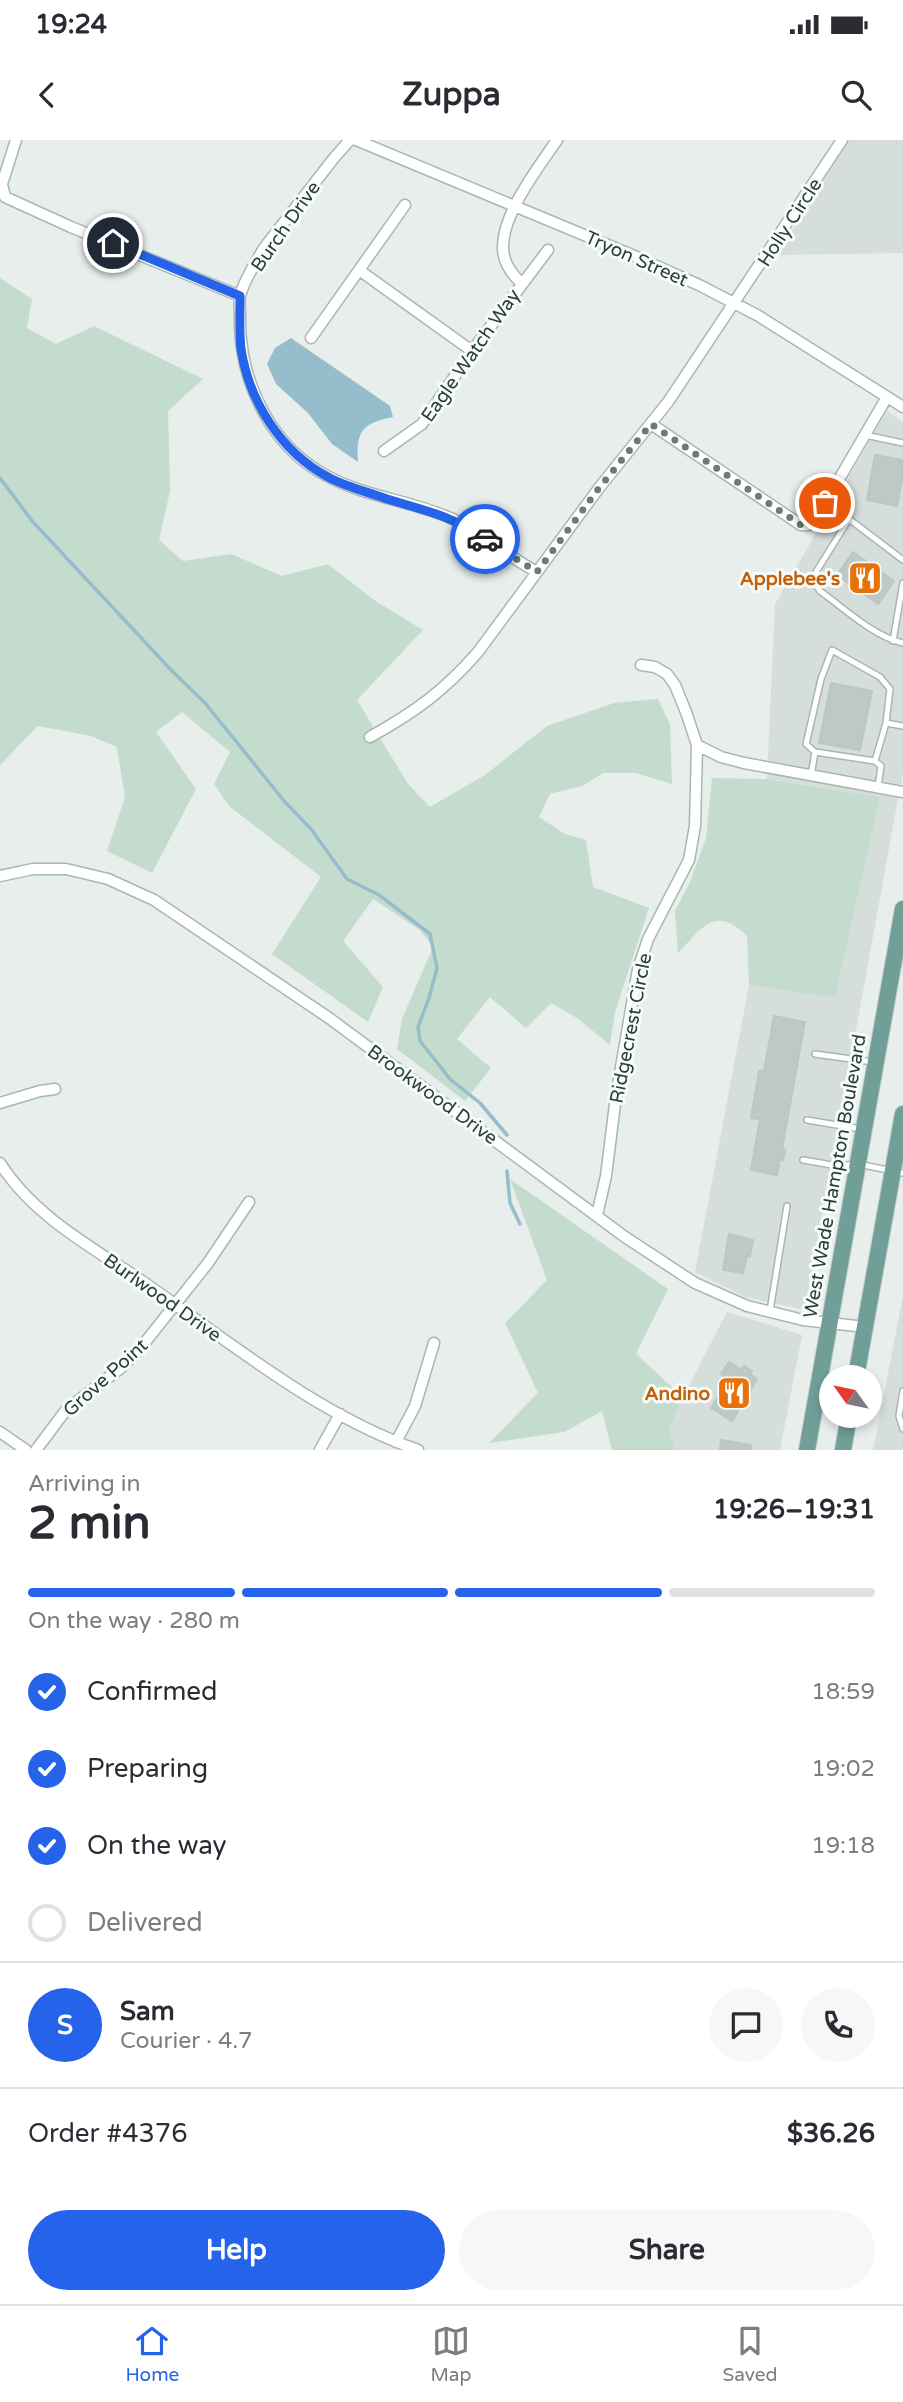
<!DOCTYPE html>
<html lang="en">
<head>
<meta charset="utf-8">
<style>
  :root { --surface:#fff; --page:#f7f7f7; --text:#2b2b33; --muted:#7c7c81; --line:#e1e1e2; --accent:#2563eb }
  body { margin:0; font-family:"Varela Round",sans-serif; background:var(--page); color:var(--text); height:100vh; display:flex; flex-direction:column; font-size:26px; white-space:nowrap }
  * { box-sizing:border-box; margin:0 }
  p { font-size:23px; color:var(--muted) }
  .icon { flex:none; width:38px; height:38px; fill:none; stroke:currentColor; stroke-width:2; stroke-linecap:round; stroke-linejoin:round }
  .map { position:relative; height:1310px; overflow:hidden }
  .details { display:flex; flex-direction:column; background:var(--surface); flex:1 }
  .details>* { flex:none }
  .needle { width:46px; rotate:303deg }
  .tools { position:absolute; left:819px; top:1225px; display:grid; gap:14px }
  .tools a { display:grid; place-items:center; width:63px; height:63px; border-radius:50%; background:var(--surface); box-shadow:0 4px 10px #0003; font-size:35px }
  .pin { position:absolute; display:grid; place-items:center; width:60px; height:60px; color:#fff; margin:-30px; border:4px solid #fff; border-radius:50%; box-shadow:0 2px 7px #0007 }
  .courier { position:absolute; display:grid; place-items:center; width:70px; height:70px; margin:-35px; border:5px solid #2563eb; border-radius:50%; background:#fff; color:#222; box-shadow:0 2px 9px #0007 }
  .headline em { font-style:normal; font-weight:800 }
  .headline div { display:flex; flex-direction:column-reverse }
  .headline { display:flex; align-items:center; justify-content:space-between; height:119px; padding:0 28px }
  h1 { font-size:46px; font-weight:800; line-height:52px }
  .bar { display:grid; grid-template-columns:repeat(4,1fr); gap:10px 7px; align-content:center; height:84px; padding:0 28px }
  .bar i { height:9px; border-radius:5px; background:var(--line) }
  .bar .current { background:var(--accent) }
  .bar p { grid-column:span 4 }
  .line { display:flex; align-items:center; gap:18px; padding:0 28px; border-top:2px solid var(--line) }
  .line div { flex:1 }
  .round { display:grid; place-items:center; flex:none; width:74px; height:74px; border-radius:37px; background:var(--page) }
  ol { padding:0 28px; list-style:none }
  li { display:flex; align-items:center; gap:21px; height:77px }
  li p { margin-inline-start:auto }
  li .icon { padding:7px; border-radius:50%; background:var(--accent); color:#fff; stroke-width:4 }
  li:last-child { color:var(--muted) }
  li i { width:38px; height:38px; border:4px solid var(--line); border-radius:50% }
  .primary-button { display:flex; gap:14px; margin-top:auto; padding:14px 28px }
  .primary-button a { flex:1; height:80px; border-radius:42px; background:var(--accent); color:#fff; font-size:28px; font-weight:800; line-height:80px; text-align:center }
  .primary-button a+a { background:var(--page); color:var(--text) }
  .status { display:flex; justify-content:space-between; align-items:center; height:49px; padding:0 35px; background:var(--surface); direction:ltr }
  .status svg { height:19px; fill:currentColor }
  header { display:flex; justify-content:space-between; align-items:center; height:91px; padding:0 28px; background:var(--surface); font-size:32px; font-weight:800 }
  .menu { display:flex; justify-content:space-around; align-items:center; height:98px; border-top:2px solid var(--line); background:var(--surface); font-size:19px; color:var(--muted) }
  .menu a { display:grid; justify-items:center; gap:4px }
  .menu .current { color:var(--accent) }
  .map>svg:first-child { display:block }
</style>
</head>
<body>
<div class="status"><b>19:24</b><svg viewBox="0 0 49 12"><path d="M0 12V9h3v3zM5 12V6h3v6zM10 12V3h3v9zM15 12V0h3v12zM26 1h20v11H26zM47 4h2v5h-2z"/></svg></div>
<header><svg class="icon" aria-label="back" viewBox="0 0 24 24"><path d="M15 5l-7 7 7 7"/></svg>Zuppa<svg class="icon" aria-label="search" viewBox="0 0 24 24"><circle cx="10" cy="10" r="6"/><path d="M15 15l6 6"/></svg></header>
<div class="map">
<svg width="903" height="1310" viewBox="0 0 903 1310">
  <rect width="100%" height="100%" fill="#e7eeec"/>
  <path fill="#d5dedb" d="M848 0H903V113L777 115Z
    M887 271 903 282V631L805 1170 745 1157 695 1132 749 845 835 858 880 657 767 639 775 464Z
    M903 1156V1310H873Z
    M727 1172 802 1195 780 1310H675L669 1290 683 1257Z"/>
  <path fill="#c3dccd" d="M0 138 32 159 27 188 56 204 94 186 203 239 168 271 170 351 159 400 183 421 231 414 282 436 328 424 374 460 423 490 357 560 408 644 430 667 485 635 547 586 614 563 658 559 670 584 672 644 636 633H603L582 646 550 654 539 677 565 694 586 700 593 747 649 768 615 872 610 905 577 878 551 863 526 888 490 857 457 899 491 928 465 961 397 909 402 879 433 807 420 790 373 759 343 801 383 847 368 882 272 814 321 737 229 666 214 644 230 612 182 572 156 592 196 649 152 733 107 711 125 657 117 607 91 596 38 586 0 625Z
    M712 638 767 639 880 657 835 858 749 845 747 796C715 765 703 787 678 813L675 771 690 742 706 698Z
    M510 1039 668 1149 636 1214 683 1257 669 1290 675 1310H612L602 1271 564 1292 489 1303 538 1253 505 1183 547 1140Z"/>
  <path fill="#96bdcc" d="M291 198 390 266 393 277C363 283 356 290 358 322L332 304 308 273 276 244 267 224 275 208Z"/>
  <g fill="none" stroke-linecap="round" stroke-linejoin="round">
    <path stroke="#96bdcc" stroke-width="3.5" d="M0 338 33 382 171 530 205 563 285 662 311 689 347 739 379 755 430 794 437 828 429 858 418 887 420 901 450 939 480 963 507 995
      M507 1031 510 1063 520 1084"/>
  </g>
  <path fill="#bcc9c5" stroke="#bac7c3" stroke-width="2" d="M875 315 903 320V334L897 366 867 360Z
    M853 412 894 441 878 464 837 435Z
    M831 543 872 551 860 610 819 603Z
    M774 876 805 882 782 1009 785 1010 783 1020 780 1019 777 1035 751 1030 760 979 751 978 759 931H764Z
    M729 1094 753 1100 750 1116H747L743 1133 723 1130Z
    M729 1222 742 1230 744 1226 752 1231 750 1234 757 1239 732 1281 711 1268 729 1239 721 1234Z
    M721 1300 751 1305V1310H720Z"/>
  <g fill="none" stroke-linecap="round" stroke-linejoin="round">
    <g stroke="#aab6b3" stroke-width="8">
      <path id="lane" d="M865 295 903 303
        M825 363 849 379
        M903 420 849 379 816 432 815 444 820 451C845 469 873 496 903 503
        M893 501 903 443
        M815 612 806 604 821 539 832 510 880 537 890 549 886 583
        M875 621 886 583 903 586
        M811 636 815 612 875 621 881 626 878 647
        M815 914 873 922
        M807 980 861 989
        M803 1020 838 1026 858 1024 903 1033
        M770 1171 787 1066
        M903 1251 899 1276 903 1289"/>
    </g>
    <g stroke="#aab6b3" stroke-width="13">
      <path id="street" d="M16 0 2 44 5 57 71 87 240 156
        M350 0 334 18 264 108C256 122 244 140 240 156 239 162 240 171 240 177 239 241 271 308 329 337 369 358 415 361 455 380 484 394 508 417 537 432
        M356 0 632 115 699 145 757 175 903 267
        M359 130 472 211
        M521 143C514 136 506 126 504 116 496 81 538 28 557 0
        M311 198 405 65
        M651 284 801 385C809 387 812 383 817 377L887 257
        M384 311 422 284 472 211 548 110
        M370 597C415 572 444 551 478 512L599 348 668 262 842 0
        M697 605 721 617 744 623 903 652
        M0 736 33 729H66L108 739 154 760 329 878 625 1097 695 1143 747 1166 803 1180 865 1187
        M0 963 40 951 55 949
        M0 1023C33 1076 92 1107 142 1141 230 1202 316 1274 418 1310
        M597 1075 606 1036 616 956 638 829 648 799 689 720 695 686 697 605 686 572 675 545 667 534 655 527 641 525
        M0 1292 26 1310
        M396 1302 415 1266 434 1203
        M36 1310 66 1270 122 1227 139 1210 208 1123 249 1062
        M320 1310 340 1274"/>
    </g>
    <g stroke="#c3c9c8" stroke-width="18">
      <path id="primary" d="M856 1237 903 974
        M807 1310 903 769
        M843 1310 849 1276"/>
    </g>
    <use href="#lane" stroke="#fff" stroke-width="5"/>
    <use href="#street" stroke="#fff" stroke-width="10"/>
    <use href="#primary" stroke="#709f98" stroke-width="16"/>
  </g>
  <g fill="none" stroke-linecap="round" stroke-linejoin="round">
    <path stroke="#6a7c79" stroke-width="7" stroke-dasharray="0 12.6" d="M485 399 537 432 599 348 651 284 801 385 811 384 825 363"/>
    <path stroke="#2563eb" stroke-width="9" d="M113 103 240 156C240 173 239 191 241 209 249 261 281 312 328 337 346 347 368 352 387 359 425 371 451 375 485 399"/>
  </g>
  <defs>
    <g id="restaurant-square" transform="scale(1.75)"><rect x="-9" y="-9" width="18" height="18" rx="4" fill="#e8710a" stroke="#f7fbf9"/><path d="M-5-6h1v4h1v-4h1v4h1v-4h1v5L-1.5 .5V6h-2V.5L-5-1ZM5-6V6H3V1.5H1.5Q1.5-4 5-6Z" fill="#fff"/></g>
  </defs>
  <g fill-rule="evenodd">
    <use href="#restaurant-square" x="865" y="438"/>
    <use href="#restaurant-square" x="734" y="1253"/>
  </g>
  <g text-anchor="middle" stroke-width="6" stroke-linejoin="round" paint-order="stroke">
    <g font-size="19" fill="#273f3b" stroke="#f7fbf9">
      <text transform="translate(789 82) rotate(-57)" y="7">Holly Circle</text>
      <text transform="translate(285 86) rotate(-55)" y="7">Burch Drive</text>
      <text transform="translate(637 118) rotate(24)" y="7">Tryon Street</text>
      <text transform="translate(470 215) rotate(-55)" y="7">Eagle Watch Way</text>
      <text transform="translate(630 888) rotate(-79)" y="7">Ridgecrest Circle</text>
      <text transform="translate(433 954) rotate(36)" y="7">Brookwood Drive</text>
      <text transform="translate(834 1036) rotate(-80)" y="7">West Wade Hampton Boulevard</text>
      <text transform="translate(163 1157) rotate(35)" y="7">Burlwood Drive</text>
      <text transform="translate(105 1237) rotate(-42)" y="7">Grove Point</text>
    </g>
    <g font-size="19" font-weight="bold" fill="#c56008" stroke="#f7fbf9" text-anchor="end">
      <text x="840" y="445">Applebee's</text>
      <text x="710" y="1260">Andino</text>
    </g>
  </g>
</svg>
<div class="tools">
<a><svg class="needle" viewBox="-14 -14 28 28"><path d="M0-13l5 13h-10z" fill="#e53935"/><path d="M0 13l5-13h-10z" fill="#7c7c81"/></svg></a>
</div>
<div class="pin" style="left:825px;top:363px;background:#ea580c"><svg class="icon" aria-label="bag" viewBox="0 0 24 24"><path d="M5 8h14l-1 12H6zM9 8a3 3 0 0 1 6 0"/></svg></div>
<div class="pin" style="left:113px;top:103px;background:#1f2937"><svg class="icon" aria-label="home" viewBox="0 0 24 24"><path d="M3 11l9-7 9 7M6 9v11h12V9"/></svg></div>
<div class="courier" style="left:485px;top:399px"><svg class="icon" aria-label="car" viewBox="0 0 24 24"><path d="M5 17H2v-5l4-1 3-4h7l3 4 3 1v5h-3M9 17h6M6 11h13"/><circle cx="7" cy="17" r="2"/><circle cx="17" cy="17" r="2"/></svg></div>
</div>
<section class="details">
<div class="headline"><div><h1>2 min</h1><p>Arriving in</p></div><em>19:26–19:31</em></div>
<div class="bar"><i class="current"></i><i class="current"></i><i class="current"></i><i></i><p>On the way · 280 m</p></div>
<ol>
<li><svg class="icon" aria-label="check" viewBox="0 0 24 24"><path d="M5 12l5 5 9-10"/></svg>Confirmed<p>18:59</p></li>
<li><svg class="icon" aria-label="check" viewBox="0 0 24 24"><path d="M5 12l5 5 9-10"/></svg>Preparing<p>19:02</p></li>
<li><svg class="icon" aria-label="check" viewBox="0 0 24 24"><path d="M5 12l5 5 9-10"/></svg>On the way<p>19:18</p></li>
<li><i></i>Delivered</li>
</ol>
<div class="line" style="height:126px"><b class="round" style="background:var(--accent);color:#fff">S</b><div><b>Sam</b><p>Courier · 4.7</p></div><a class="round"><svg class="icon" aria-label="chat" viewBox="0 0 24 24"><path d="M4 5h16v11H9l-5 4z"/></svg></a><a class="round"><svg class="icon" aria-label="phone" viewBox="0 0 24 24"><path d="M5 4h4l2 5-3 2q2 4 5 5l2-3 5 2v4C11 20 4 13 5 4z"/></svg></a></div>
<div class="line" style="height:91px"><div>Order #4376</div><b>$36.26</b></div>
<div class="primary-button"><a>Help</a><a>Share</a></div>
</section>
<nav class="menu">
<a class="current"><svg class="icon" aria-label="home" viewBox="0 0 24 24"><path d="M3 11l9-7 9 7M6 9v11h12V9"/></svg>Home</a>
<a><svg class="icon" aria-label="map" viewBox="0 0 24 24"><path d="M3 6l6-2 6 2 6-2v14l-6 2-6-2-6 2zM9 4v14M15 6v14"/></svg>Map</a>
<a><svg class="icon" aria-label="saved" viewBox="0 0 24 24"><path d="M7 4h10v16l-5-4-5 4z"/></svg>Saved</a>
</nav>
</body>
</html>
